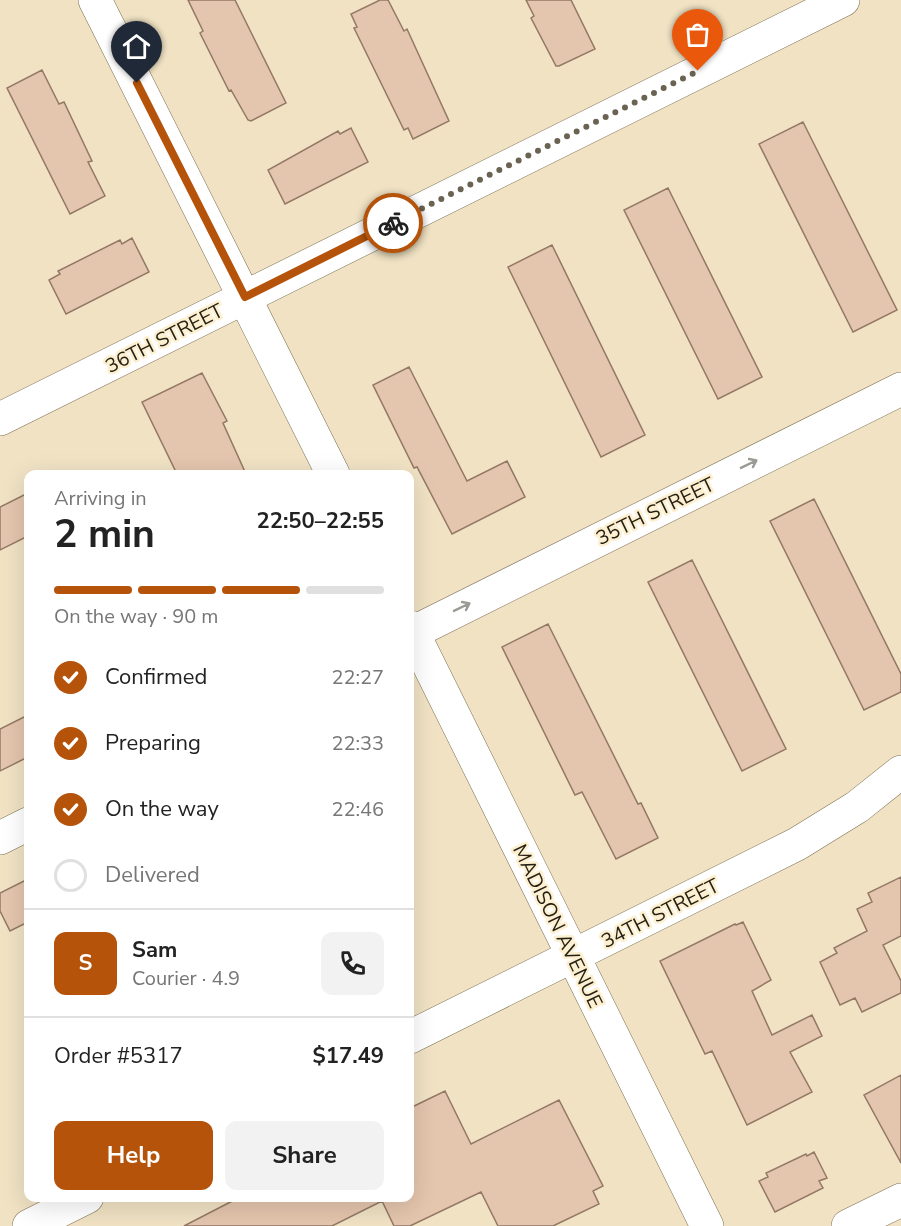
<!DOCTYPE html>
<html lang="en">
<head>
<meta charset="utf-8">
<style>
  :root { --surface:#fff; --page:#f2f2f2; --text:#222; --muted:#767676; --line:#e0e0e0; --accent:#b45309 }
  body { margin:0; font-family:"Nunito Sans",sans-serif; background:var(--page); color:var(--text); height:100vh; display:flex; flex-direction:column; font-size:22px; white-space:nowrap }
  * { box-sizing:border-box; margin:0 }
  p { font-size:20px; color:var(--muted) }
  .icon { flex:none; width:33px; height:33px; fill:none; stroke:currentColor; stroke-width:2; stroke-linecap:round; stroke-linejoin:round }
  .map { position:relative; flex:1; overflow:hidden }
  .panel { position:absolute; left:24px; top:470px; width:390px; height:732px; display:flex; flex-direction:column; background:var(--surface); border-radius:12px; box-shadow:0 6px 24px #0002 }
  .panel>* { flex:none }
  .pin { position:absolute; display:grid; place-items:center; width:51px; height:51px; color:#fff; margin:-62px -26px; border-radius:50% 50% 50% 0; rotate:-45deg; box-shadow:0 0 6px #0007 }
  .pin .icon { rotate:45deg }
  .courier { position:absolute; display:grid; place-items:center; width:60px; height:60px; margin:-30px; border:4px solid #b45309; border-radius:50%; background:#fff; color:#222; box-shadow:0 2px 8px #0007 }
  .overview em { font-style:normal; font-weight:700 }
  .overview div { display:flex; flex-direction:column-reverse }
  .overview { display:flex; align-items:center; justify-content:space-between; height:102px; padding:0 30px }
  h1 { font-size:39px; font-weight:700; line-height:45px }
  .bar { display:grid; grid-template-columns:repeat(4,1fr); gap:9px 6px; align-content:center; height:72px; padding:0 30px }
  .bar i { height:8px; border-radius:4px; background:var(--line) }
  .bar .on { background:var(--accent) }
  .bar p { grid-column:span 4 }
  .line { display:flex; align-items:center; gap:15px; padding:0 30px; border-top:2px solid var(--line) }
  .line div { flex:1 }
  .round { display:grid; place-items:center; flex:none; width:63px; height:63px; border-radius:12px; background:var(--page) }
  ol { padding:0 30px; list-style:none }
  li { display:flex; align-items:center; gap:18px; height:66px }
  li p { margin-inline-start:auto }
  li .icon { padding:6px; border-radius:50%; background:var(--accent); color:#fff; stroke-width:4 }
  li:last-child { color:var(--muted) }
  li i { width:33px; height:33px; border:3px solid var(--line); border-radius:50% }
  .action { display:flex; gap:12px; margin-top:auto; padding:12px 30px }
  .action a { flex:1; height:69px; border-radius:12px; background:var(--accent); color:#fff; font-size:24px; font-weight:700; line-height:69px; text-align:center }
  .action a+a { background:var(--page); color:var(--text) }
  .map>svg:first-child { display:block }
</style>
</head>
<body>
<div class="map">
<svg width="901" height="1226" viewBox="0 0 901 1226">
  <rect width="100%" height="100%" fill="#f0e2c3"/>
  <path fill="#e4c5ad" stroke="#937865" stroke-width="1.5" d="M188 0H235L286 103 251 121 248 120 231 90 229 91 200 33 203 31Z
    M380 0H388L404 31 407 29 449 121 413 139 408 128 404 130 354 28 357 27 351 14Z
    M526 0H571L595 49 559 66H556L531 18 534 16Z
    M42 70 59 104 64 102 92 161 88 162 105 196 70 214 7 88Z
    M803 122 897 310 853 332 759 144Z
    M351 128 368 162 285 204 268 170 338 131 340 134Z
    M668 188 762 377 718 399 624 210Z
    M132 238 149 272 66 314 49 280 60 274 58 271 120 240 122 244Z
    M552 245 645 435 601 457 508 267Z
    M409 367 467 481 507 461 525 497 452 534 417 467 414 468 373 385Z
    M202 373 227 421 223 423 246 474H177L142 402Z
    M28 493V536L0 550V507Z
    M814 499 901 674V692L864 710 770 521Z
    M692 560 786 749 742 771 648 582Z
    M548 624 638 804 641 803 658 838 616 859 582 792 575 795 502 647Z
    M28 715V757L0 771V729Z
    M901 877V936L883 945 901 981V993L862 1012 855 998 840 1005 820 962 837 953 834 948 867 931 857 909 872 902 868 893Z
    M28 879V922L10 931 0 911V893Z
    M743 922 771 980 752 991 772 1035 812 1015 822 1036 790 1052 812 1092 747 1125 712 1051 705 1054 660 961 735 924 736 925Z
    M901 1075V1163L864 1095Z
    M445 1091 471 1144 559 1100 603 1186 593 1191 599 1204 553 1226H498L481 1192 410 1226H394L382 1201 332 1226H184L240 1197H410V1108Z
    M814 1152 827 1178 819 1181 823 1188 775 1212 759 1181 768 1177 766 1173 806 1154 807 1156Z"/>
  <g fill="none" stroke-linecap="round" stroke-linejoin="round">
    <g stroke="#7d7155" stroke-width="34">
      <path id="minor" d="M95 0 333 474
        M0 419 843 0
        M410 627 707 1226
        M410 634 901 389
        M0 838 28 824
        M410 1037 797 844 857 807 901 772
        M29 1226 87 1197
        M848 1226 901 1200"/>
    </g>
    <use href="#minor" stroke="#fff" stroke-width="33"/>
  </g>
  <defs><path id="oneway-shaft" d="M-6 0H5M1.5-3L5.5 0L1.5 3" fill="none" stroke-width="1.6" stroke-linecap="round" stroke-linejoin="round" transform="scale(1.5)"/></defs>
  <g stroke="#9c9a95">
    <use href="#oneway-shaft" transform="translate(749 464) rotate(-26)"/>
    <use href="#oneway-shaft" transform="translate(462 607) rotate(-26)"/>
  </g>
  <g fill="none" stroke-linecap="round" stroke-linejoin="round">
    <path stroke="#6b6351" stroke-width="6" stroke-dasharray="0 10.8" d="M393 223 698 71"/>
    <path stroke="#b45309" stroke-width="8" d="M137 83 245 297 393 223"/>
  </g>
  <g text-anchor="middle" stroke-width="5" stroke-linejoin="round" paint-order="stroke">
    <g font-size="20" fill="#241f14" stroke="#fdf0d0">
      <text transform="translate(164 338) rotate(-27)" y="7">36TH STREET</text>
      <text transform="translate(655 511) rotate(-26)" y="7">35TH STREET</text>
      <text transform="translate(660 913) rotate(-27)" y="7">34TH STREET</text>
      <text transform="translate(558 926) rotate(64)" y="7">MADISON AVENUE</text>
    </g>
  </g>
</svg>
<div class="pin" style="left:698px;top:71px;background:#ea580c"><svg class="icon" aria-label="bag" viewBox="0 0 24 24"><path d="M5 8h14l-1 12H6zM9 8a3 3 0 0 1 6 0"/></svg></div>
<div class="pin" style="left:137px;top:83px;background:#1f2937"><svg class="icon" aria-label="home" viewBox="0 0 24 24"><path d="M3 11l9-7 9 7M6 9v11h12V9"/></svg></div>
<div class="courier" style="left:393px;top:223px"><svg class="icon" aria-label="bike" viewBox="0 0 24 24"><circle cx="6" cy="16" r="4"/><circle cx="18" cy="16" r="4"/><path d="M6 16l4-8h5l3 8M10 8l3 8H6M13 5h3"/></svg></div>
<section class="panel">
<div class="overview"><div><h1>2 min</h1><p>Arriving in</p></div><em>22:50–22:55</em></div>
<div class="bar"><i class="on"></i><i class="on"></i><i class="on"></i><i></i><p>On the way · 90 m</p></div>
<ol>
<li><svg class="icon" aria-label="check" viewBox="0 0 24 24"><path d="M5 12l5 5 9-10"/></svg>Confirmed<p>22:27</p></li>
<li><svg class="icon" aria-label="check" viewBox="0 0 24 24"><path d="M5 12l5 5 9-10"/></svg>Preparing<p>22:33</p></li>
<li><svg class="icon" aria-label="check" viewBox="0 0 24 24"><path d="M5 12l5 5 9-10"/></svg>On the way<p>22:46</p></li>
<li><i></i>Delivered</li>
</ol>
<div class="line" style="height:108px"><b class="round" style="background:var(--accent);color:#fff">S</b><div><b>Sam</b><p>Courier · 4.9</p></div><a class="round"><svg class="icon" aria-label="phone" viewBox="0 0 24 24"><path d="M5 4h4l2 5-3 2q2 4 5 5l2-3 5 2v4C11 20 4 13 5 4z"/></svg></a></div>
<div class="line" style="height:78px"><div>Order #5317</div><b>$17.49</b></div>
<div class="action"><a>Help</a><a>Share</a></div>
</section>
</div>
</body>
</html>
